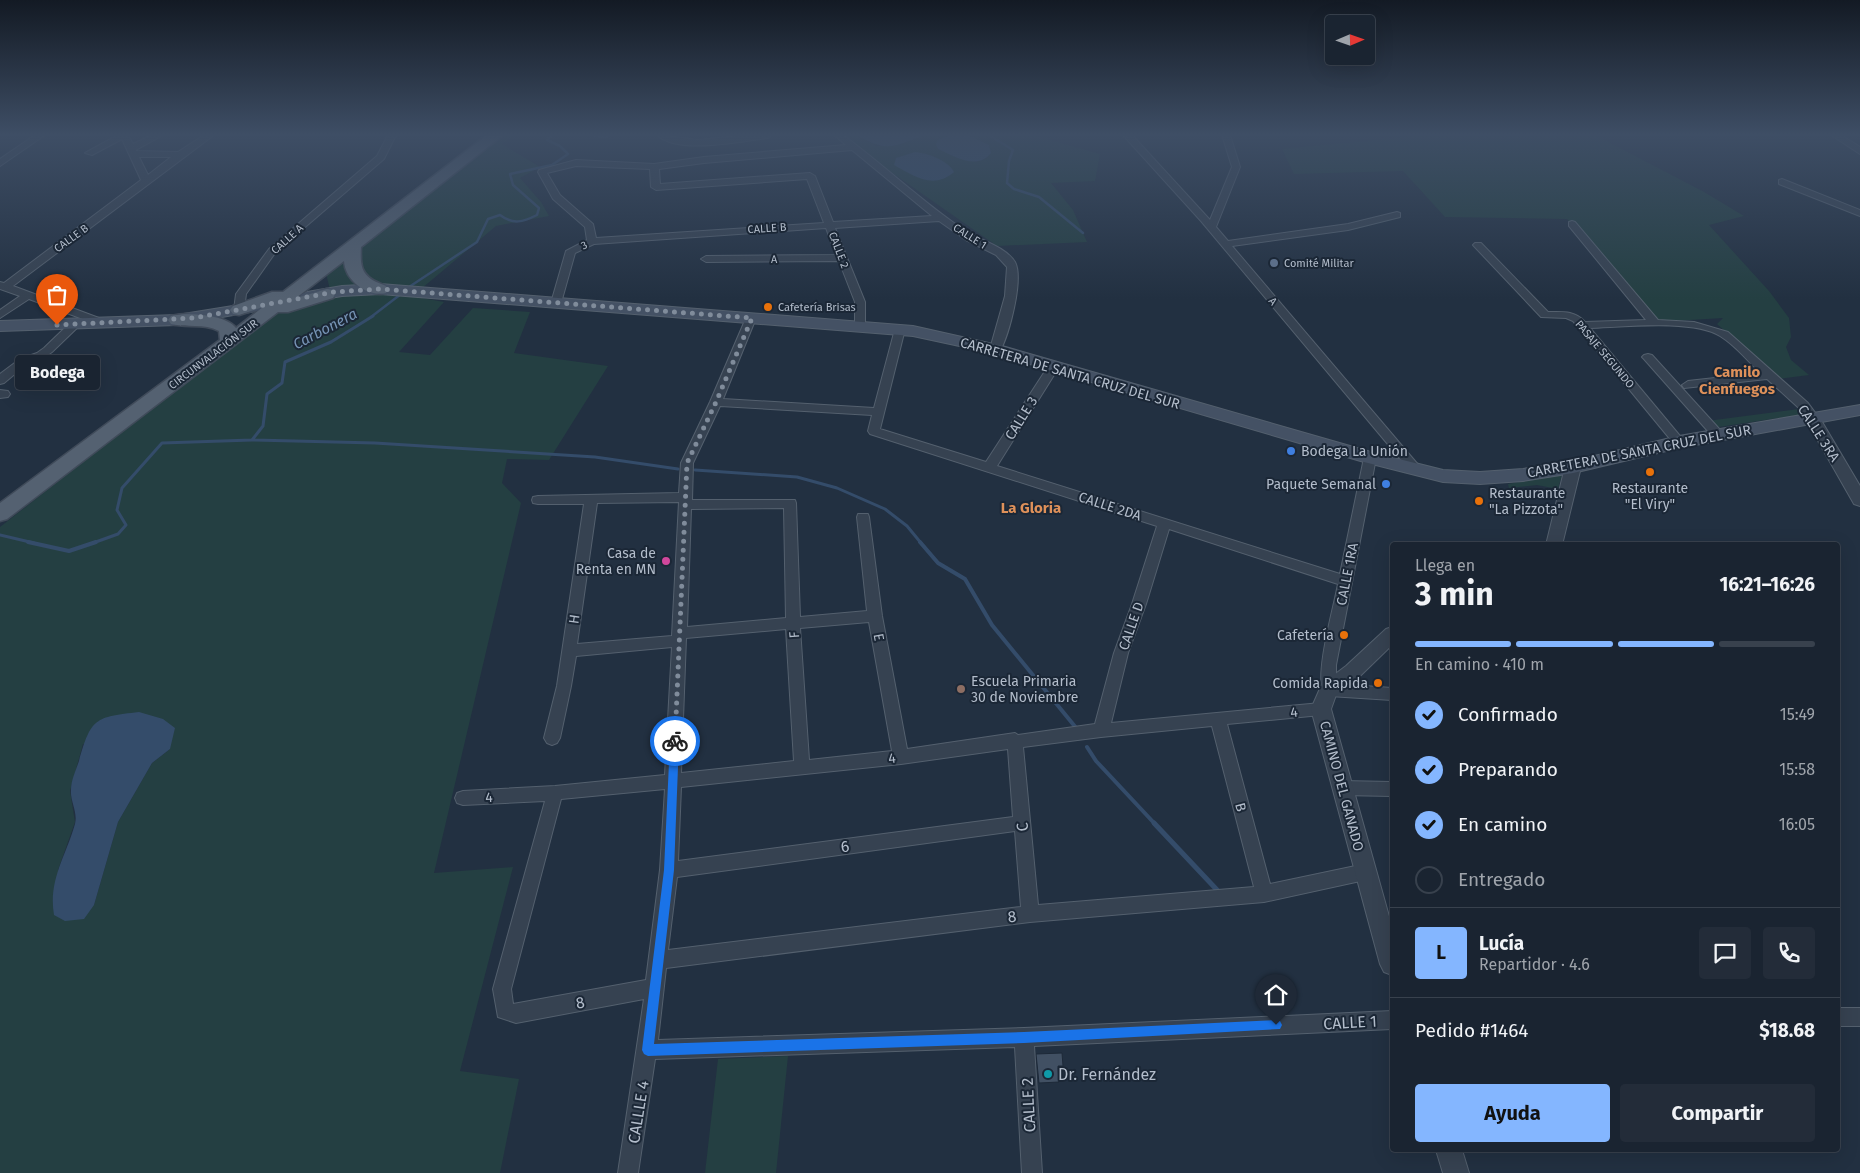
<!DOCTYPE html>
<html lang="es">
<head>
<meta charset="utf-8">
<style>
  :root { --surface:#1a2431; --page:#232c39; --text:#f1f3f6; --muted:#9fa4ab; --line:#38414d; --accent:#84b6ff }
  body { margin:0; font-family:"Fira Sans",sans-serif; background:var(--page); color:var(--text); height:100vh; display:flex; flex-direction:column; font-size:19px; white-space:nowrap }
  * { box-sizing:border-box; margin:0 }
  p { font-size:16px; color:var(--muted) }
  .icon { flex:none; width:28px; height:28px; fill:none; stroke:currentColor; stroke-width:2; stroke-linecap:round; stroke-linejoin:round }
  .map { position:relative; flex:1; overflow:hidden }
  .panel { position:absolute; left:1390px; top:542px; width:450px; height:610px; display:flex; flex-direction:column; background:var(--surface); border-radius:5px; box-shadow:0 5px 20px #0002,0 0 0 1px var(--line) }
  .panel>* { flex:none }
  .needle { width:32px; rotate:88deg }
  .tools { position:absolute; left:1325px; top:15px; display:grid; gap:10px }
  .tools a { display:grid; place-items:center; width:50px; height:50px; border-radius:5px; background:var(--surface); box-shadow:0 5px 20px #0002,0 0 0 1px var(--line); font-size:25px }
  .pin { position:absolute; display:grid; place-items:center; width:42px; height:42px; color:#fff; margin:-51px -21px; border-radius:50% 50% 50% 0; rotate:-45deg; box-shadow:0 0 5px #0007 }
  .pin .icon { rotate:45deg }
  .courier { position:absolute; display:grid; place-items:center; width:50px; height:50px; margin:-25px; border:4px solid #1a73e8; border-radius:50%; background:#fff; color:#222; box-shadow:0 1px 6px #0007 }
  .bubble { position:absolute; height:35px; border-radius:5px; background:var(--surface); box-shadow:0 5px 20px #0002,0 0 0 1px var(--line); font-size:16px; font-weight:700; line-height:35px; text-align:center }
  .head em { font-style:normal; font-weight:700 }
  .head div { display:flex; flex-direction:column-reverse }
  .head { display:flex; align-items:center; justify-content:space-between; height:85px; padding:0 25px }
  h1 { font-size:32px; font-weight:700; line-height:38px }
  .bar { display:grid; grid-template-columns:repeat(4,1fr); gap:8px 5px; align-content:center; height:60px; padding:0 25px }
  .bar i { height:6px; border-radius:4px; background:var(--line) }
  .bar .on { background:var(--accent) }
  .bar p { grid-column:span 4 }
  .line { display:flex; align-items:center; gap:12px; padding:0 25px; border-top:1px solid var(--line) }
  .line div { flex:1 }
  .round { display:grid; place-items:center; flex:none; width:52px; height:52px; border-radius:5px; background:var(--page) }
  ol { padding:0 25px; list-style:none }
  li { display:flex; align-items:center; gap:15px; height:55px }
  li p { margin-inline-start:auto }
  li .icon { padding:5px; border-radius:50%; background:var(--accent); color:#111; stroke-width:4 }
  li:last-child { color:var(--muted) }
  li i { width:28px; height:28px; border:2px solid var(--line); border-radius:50% }
  .button { display:flex; gap:10px; margin-top:auto; padding:10px 25px }
  .button a { flex:1; height:58px; border-radius:5px; background:var(--accent); color:#111; font-size:20px; font-weight:700; line-height:58px; text-align:center }
  .button a+a { background:var(--page); color:var(--text) }
  .map>svg:first-child { display:block }
</style>
</head>
<body>
<div class="map">
<svg width="1860" height="1173" viewBox="0 0 1860 1173">
  <rect width="100%" height="100%" fill="#223041"/>
  <path fill="#243f42" fill-rule="evenodd" d="M504 135H514L502 144 540 167 520 178 541 202 549 216 496 226 421 289 378 284 364 278 358 260 360 247Z
    M838 135H856L877 146 899 145 924 135H949L938 140 976 162 987 158 991 153 989 145 968 135H1032L1100 154 1095 181 1051 183 1073 210 1087 242 997 246Z
    M1407 135H1595L1704 192 1744 216 1709 225 1769 291 1789 318 1791 337 1786 347 1791 360 1809 375 1778 379 1717 324 1723 318 1657 322 1567 219 1445 217 1403 171 1294 174 1282 149 1407 137Z
    M345 258 347 275 359 285 330 290 326 273Z
    M377 294 411 296 444 302 399 352 430 355 473 308 530 312 514 353 608 366 549 460 507 459 502 483 521 503 434 873 513 867 460 1071 519 1079 500 1173H0V527L268 317 300 304 328 296ZM83 744 170 749 152 763 118 822 94 905 58 870 75 822 70 791Z
    M1799 409 1806 414 1712 428 1707 421Z
    M1562 474 1558 489 1537 485 1509 488 1508 484Z
    M788 1056 776 1173H705L718 1059Z"/>
  <path fill="#344c6a" d="M856 135H924C891 148 888 152 856 135Z
    M949 135H968L989 145 991 153C977 171 954 156 938 149L936 144 938 140Z
    M915 152C927 153 948 160 954 172 933 190 914 176 894 165L896 158Z
    M139 712 163 719 175 728 170 749 152 763 118 822 94 905 84 919 65 921 54 915C48 880 66 856 75 824 78 812 70 801 71 790 71 780 76 770 79 761 91 718 95 717 139 712Z"/>
  <g fill="none" stroke-linecap="round" stroke-linejoin="round">
    <path stroke="#344c6a" stroke-width="2.5" d="M589 135 606 137 609 135
      M989 135 1013 150 1009 161 1007 183 1014 189 1039 197 1083 233
      M406 289 477 242 488 219 500 215C513 225 523 222 537 215L539 208 513 185 510 174 552 165 568 154 560 146 547 140 552 135
      M371 317 401 294"/>
    <path stroke="#344c6a" stroke-width="3" d="M252 440 375 443 595 457 678 469
      M695 470 797 477 837 488 885 509 907 526 921 543
      M0 535 34 543
      M93 543 118 534 126 525 117 510 122 488 162 443 252 440 263 426 267 394 282 383 285 362 331 342 373 316"/>
    <path stroke="#344c6a" stroke-width="4" d="M28 542 69 551 96 542
      M920 542 938 563 965 579 992 625 1077 729
      M1087 747 1096 761 1155 824"/>
    <path stroke="#344c6a" stroke-width="5" d="M1154 823 1218 891"/>
  </g>
  <path fill="#415063" stroke="#1d2938" d="M1062 1053 1063 1066H1058L1059 1082 1039 1083 1036 1054Z"/>
  <g fill="none" stroke-linecap="round" stroke-linejoin="round">
    <g stroke="#54606e" stroke-width="2">
      <path id="minor" d="M35 135H45L0 166V159Z
        M118 135H128L133 144 152 135H163L136 150V151L178 152 204 135H214L13 286 107 321 108 323 107 325H99L29 299 0 318V310L20 296 0 289V282L4 283 141 180 122 139 92 155 85 153ZM139 157H171L148 175Z
        M388 135H396L384 159 275 253 246 294 244 310 239 313 235 312 234 310 236 294 269 249 377 156Z
        M657 135 698 140 749 135H772L768 138C741 141 678 155 657 135Z
        M834 135H843C884 165 921 201 964 230 979 240 1005 246 1015 262 1024 279 1009 335 1000 351H992L990 349 1005 296 1007 267 996 255 966 240 939 221 835 228 865 302V326L860 329 855 326V302L839 261 706 262 701 259 706 256 836 255 826 228 594 244 575 253 561 303 556 306 551 303 566 251 587 240 585 227 553 199 538 172 539 170 576 160 654 164 704 157 846 145ZM852 150 932 216 833 222 815 176 810 173 660 184 659 169 704 163ZM576 166 650 169 651 187 656 190 807 179 824 223 596 238 593 224 560 195 547 173Z
        M1123 135H1132L1210 220 1232 167 1222 135H1230L1240 167 1216 227 1228 241 1348 224 1397 212 1400 213V217L1348 230 1232 246 1420 467 1422 470 1420 473H1412L1201 221Z
        M1831 135H1841L1860 147V154Z
        M1782 179 1860 210V216L1779 184V180Z
        M1572 221 1575 222 1658 320 1694 322 1728 332 1808 403 1819 418 1817 421H1809L1800 409 1767 379 1684 388 1682 385 1688 381 1760 373C1748 361 1735 345 1720 336 1693 319 1622 327 1590 328L1685 442 1679 446 1675 445 1573 321 1566 318 1541 317 1473 245 1475 243H1481L1548 312C1561 312 1575 310 1585 322L1646 320 1569 226V222Z
        M751 315 756 318 723 399 874 408 895 329 900 326 905 329 880 429 986 462 1049 365H1057L1059 367 997 466 1340 574 1364 458 1370 454 1374 455 1376 458 1336 665V684L1392 688V700L1329 696 1324 694C1314 675 1334 607 1338 584L1169 529 1146 604 1128 653 1111 723 1321 703 1326 705 1329 709 1326 713 1321 715 1227 724 1270 884 1365 864 1371 866 1374 872 1371 878 1365 880 1264 902 1030 922 666 968 658 1040 1024 1028 1392 1011V1029L1034 1046 1042 1173H1022L1015 1047 655 1059 638 1173H618L644 999 516 1023 498 1017 493 989 545 801 463 805 457 803 455 798 457 793 463 791 555 786 665 775 672 647 576 656 571 686 560 738 557 743 552 745 547 743 544 738 557 686 584 504H538L533 503 532 500 533 497 538 496 679 493 681 463 710 402 746 318ZM720 406 872 415 868 431 870 434 1157 526 1132 604 1114 653 1095 724 1018 735 1015 733 907 749 882 616 869 517 868 514H858L857 517 867 611 800 617 796 503 795 500H692L693 463ZM679 502 672 636 577 644 597 503ZM784 508 786 618 687 627 691 509ZM869 622 892 751 809 760 800 628ZM786 629 794 761 681 773 686 638ZM1212 726 1254 887 1038 905 1023 747 1101 737ZM1008 749 1013 817 678 861 681 787 901 764ZM665 789 660 870 646 980 513 1004 511 989 561 799ZM1015 831 1021 907 668 950 677 877Z
        M75 321 80 324 79 326 52 352 45 357 28 363 4 383 0 384V374L20 359 37 353 44 348 71 322Z
        M1648 354 1652 355 1722 432 1724 435 1722 438H1714L1644 359 1642 357 1644 355Z
        M0 390 8 391 10 394 8 397 0 398Z
        M1342 781 1392 782V796L1342 795 1336 793 1334 788 1336 783Z
        M1838 1008H1860V1026H1838Z"/>
    </g>
    <g stroke="#54606e" stroke-width="2">
      <path id="tertiary" d="M1813 413 1818 415 1860 486V506L1854 504 1805 418 1808 415Z
        M1573 462 1579 463 1581 467 1562 545H1546L1565 467 1567 463Z
        M1392 627V645L1360 676 1336 695 1331 709 1392 927V975L1384 972 1380 964 1311 709 1322 684 1346 666 1386 629Z
        M1436 1150H1462L1469 1173H1443Z"/>
    </g>
    <g stroke="#54606e" stroke-width="2">
      <path id="secondary" d="M380 284 913 326 1002 346 1371 452 1443 470 1480 472 1523 469 1573 461 1679 436 1860 405V415L1679 448 1573 473 1523 481 1480 484 1443 482 1364 462 992 353 913 336 380 294 342 296 307 302 302 300 299 297 302 294 307 292 342 286Z
        M257 302 262 304 265 307 262 310 177 325 0 331V321L177 315Z"/>
    </g>
    <g stroke="#404b5a" stroke-width="3">
      <path id="primary" d="M487 135H503L361 247C360 265 361 276 379 283 383 285 386 285 388 289L386 293C366 297 345 280 344 261L296 298 327 289 333 290 335 294 333 298 288 312H278L7 519 0 521V503L220 340 219 331C204 323 187 328 171 324L168 320 171 316C187 312 225 314 236 328L263 307 239 315 233 314 230 310 233 306 272 292H283Z"/>
    </g>
    <use href="#minor" fill="#364251" fill-rule="evenodd"/>
    <use href="#tertiary" fill="#364251" fill-rule="evenodd"/>
    <use href="#secondary" fill="#445164" fill-rule="evenodd"/>
    <use href="#primary" fill="#546171" fill-rule="evenodd"/>
  </g>
  <linearGradient id="sky" x2="0" y2="1"><stop stop-color="#131a24"/><stop offset="0.45" stop-color="#3e4e65"/><stop offset="1" stop-color="#3e4e65" stop-opacity="0"/></linearGradient>
  <rect width="1860" height="299" fill="url(#sky)"/>
  <path fill="#1a73e8" d="M675 737 679 741 674 870 654 1044 1024 1032 1276 1020 1280 1021 1282 1025 1280 1029 1024 1043 648 1056 644 1054 642 1050 664 870 670 741Z"/>
  <g fill="none" stroke-linecap="round" stroke-linejoin="round">
    <path stroke="#808c9b" stroke-width="5" stroke-dasharray="0 9" d="M57 325 194 318 334 292 380 289 752 318 716 402 687 463 675 741"/>
  </g>
  <circle fill="#5c6f8a" stroke="#1b2736" stroke-width="2" cx="1274" cy="263" r="5"/>
  <g fill="#e8710a" stroke="#1b2736" stroke-width="2">
    <circle cx="768" cy="307" r="5"/>
    <circle cx="1650" cy="472" r="5"/>
    <circle cx="1479" cy="501" r="5"/>
    <circle cx="1344" cy="635" r="5"/>
    <circle cx="1378" cy="683" r="5"/>
  </g>
  <g fill="#3f7fe0" stroke="#1b2736" stroke-width="2">
    <circle cx="1291" cy="451" r="5"/>
    <circle cx="1386" cy="484" r="5"/>
  </g>
  <circle fill="#d1479c" stroke="#1b2736" stroke-width="2" cx="666" cy="561" r="5"/>
  <circle fill="#8d6e63" stroke="#1b2736" stroke-width="2" cx="961" cy="689" r="5"/>
  <circle fill="#0f9aa8" stroke="#1b2736" stroke-width="2" cx="1048" cy="1074" r="5"/>
  <g text-anchor="middle" stroke-width="4" stroke-linejoin="round" paint-order="stroke">
    <g font-size="11" fill="#b3bdcb" stroke="#1b2736">
      <text transform="translate(767 228) rotate(-4)" y="4">CALLE B</text>
      <text transform="translate(970 236) rotate(32)" y="4">CALLE 1</text>
      <text transform="translate(71 238) rotate(-36)" y="4">CALLE B</text>
      <text transform="translate(287 239) rotate(-42)" y="4">CALLE A</text>
      <text transform="translate(584 245) rotate(-26)" y="4">3</text>
      <text transform="translate(839 250) rotate(69)" y="4">CALLE 2</text>
      <text transform="translate(774 259) rotate(-1)" y="4">A</text>
      <text transform="translate(1273 301) rotate(50)" y="4">A</text>
      <text transform="translate(213 354) rotate(-37)" y="4">CIRCUNVALACIÓN SUR</text>
      <text transform="translate(1605 354) rotate(50)" y="4">PASAJE SEGUNDO</text>
    </g>
    <g font-size="11" fill="#b3bdcb" stroke="#1b2736" text-anchor="start">
      <text x="1284" y="267">Comité Militar</text>
      <text x="778" y="311">Cafetería Brisas</text>
    </g>
    <g font-size="14" fill="#b3bdcb" stroke="#1b2736">
      <text transform="translate(1070 373) rotate(16)" y="5">CARRETERA DE SANTA CRUZ DEL SUR</text>
      <text transform="translate(1021 418) rotate(-58)" y="5">CALLE 3</text>
      <text transform="translate(1819 433) rotate(57)" y="5">CALLE 3RA</text>
      <text transform="translate(1639 451) rotate(-11)" y="5">CARRETERA DE SANTA CRUZ DEL SUR</text>
      <text transform="translate(1110 506) rotate(18)" y="5">CALLE 2DA</text>
      <text transform="translate(1347 574) rotate(-79)" y="5">CALLE 1RA</text>
      <text transform="translate(574 619) rotate(-82)" y="5">H</text>
      <text transform="translate(1131 626) rotate(-71)" y="5">CALLE D</text>
      <text transform="translate(794 635) rotate(-94)" y="5">F</text>
      <text transform="translate(879 637) rotate(80)" y="5">E</text>
      <text transform="translate(1294 712) rotate(-6)" y="5">4</text>
      <text transform="translate(892 758) rotate(-6)" y="5">4</text>
      <text transform="translate(1342 786) rotate(75)" y="5">CAMINO DEL GANADO</text>
      <text transform="translate(489 797) rotate(-3)" y="5">4</text>
      <text transform="translate(1241 807) rotate(75)" y="5">B</text>
    </g>
    <g font-size="14" fill="#b3bdcb" stroke="#1b2736" text-anchor="end">
      <text x="1301" y="456" text-anchor="start">Bodega La Unión</text>
      <text x="1376" y="489">Paquete Semanal</text>
      <text x="1650" y="493" text-anchor="middle">Restaurante<tspan x="1650" dy="16">"El Viry"</tspan></text>
      <text x="1489" y="498" text-anchor="start">Restaurante<tspan x="1489" dy="16">"La Pizzota"</tspan></text>
      <text x="656" y="558">Casa de<tspan x="656" dy="16">Renta en MN</tspan></text>
      <text x="1334" y="640">Cafetería</text>
      <text x="971" y="686" text-anchor="start">Escuela Primaria<tspan x="971" dy="16">30 de Noviembre</tspan></text>
      <text x="1368" y="688">Comida Rapida</text>
    </g>
    <g font-size="15" font-style="italic" fill="#7794b6" stroke="#1b2736">
      <text transform="translate(325 329) rotate(-28)" y="5">Carbonera</text>
    </g>
    <g font-size="15" font-weight="bold" fill="#df915a" stroke="#1b2736">
      <text x="1737" y="377">Camilo<tspan x="1737" dy="17">Cienfuegos</tspan></text>
      <text x="1031" y="513">La Gloria</text>
    </g>
    <g font-size="16" fill="#b3bdcb" stroke="#1b2736">
      <text transform="translate(1022 827) rotate(-95)" y="6">C</text>
      <text transform="translate(845 846) rotate(-8)" y="6">6</text>
      <text transform="translate(1012 916) rotate(-7)" y="6">8</text>
      <text transform="translate(580 1002) rotate(-10)" y="6">8</text>
      <text transform="translate(1350 1022) rotate(-3)" y="6">CALLE 1</text>
      <text transform="translate(1028 1105) rotate(-93)" y="6">CALLE 2</text>
      <text transform="translate(638 1112) rotate(-81)" y="6">CALLLE 4</text>
    </g>
    <g font-size="16" fill="#b3bdcb" stroke="#1b2736" text-anchor="start">
      <text x="1058" y="1080">Dr. Fernández</text>
    </g>
  </g>
</svg>
<div class="tools">
<a><svg class="needle" viewBox="-14 -14 28 28"><path d="M0-13l5 13h-10z" fill="#e53935"/><path d="M0 13l5-13h-10z" fill="#9fa4ab"/></svg></a>
</div>
<div class="pin" style="left:57px;top:325px;background:#ea580c"><svg class="icon" aria-label="bag" viewBox="0 0 24 24"><path d="M5 8h14l-1 12H6zM9 8a3 3 0 0 1 6 0"/></svg></div>
<div class="pin" style="left:1276px;top:1025px;background:#1f2937"><svg class="icon" aria-label="home" viewBox="0 0 24 24"><path d="M3 11l9-7 9 7M6 9v11h12V9"/></svg></div>
<div class="courier" style="left:675px;top:741px"><svg class="icon" aria-label="bike" viewBox="0 0 24 24"><circle cx="6" cy="16" r="4"/><circle cx="18" cy="16" r="4"/><path d="M6 16l4-8h5l3 8M10 8l3 8H6M13 5h3"/></svg></div>
<div class="bubble" style="left:15px;top:355px;width:85px">Bodega</div>
<section class="panel">
<div class="head"><div><h1>3 min</h1><p>Llega en</p></div><em>16:21–16:26</em></div>
<div class="bar"><i class="on"></i><i class="on"></i><i class="on"></i><i></i><p>En camino · 410 m</p></div>
<ol>
<li><svg class="icon" aria-label="check" viewBox="0 0 24 24"><path d="M5 12l5 5 9-10"/></svg>Confirmado<p>15:49</p></li>
<li><svg class="icon" aria-label="check" viewBox="0 0 24 24"><path d="M5 12l5 5 9-10"/></svg>Preparando<p>15:58</p></li>
<li><svg class="icon" aria-label="check" viewBox="0 0 24 24"><path d="M5 12l5 5 9-10"/></svg>En camino<p>16:05</p></li>
<li><i></i>Entregado</li>
</ol>
<div class="line" style="height:90px"><b class="round" style="background:var(--accent);color:#111">L</b><div><b>Lucía</b><p>Repartidor · 4.6</p></div><a class="round"><svg class="icon" aria-label="chat" viewBox="0 0 24 24"><path d="M4 5h16v11H9l-5 4z"/></svg></a><a class="round"><svg class="icon" aria-label="phone" viewBox="0 0 24 24"><path d="M5 4h4l2 5-3 2q2 4 5 5l2-3 5 2v4C11 20 4 13 5 4z"/></svg></a></div>
<div class="line" style="height:65px"><div>Pedido #1464</div><b>$18.68</b></div>
<div class="button"><a>Ayuda</a><a>Compartir</a></div>
</section>
</div>
</body>
</html>
